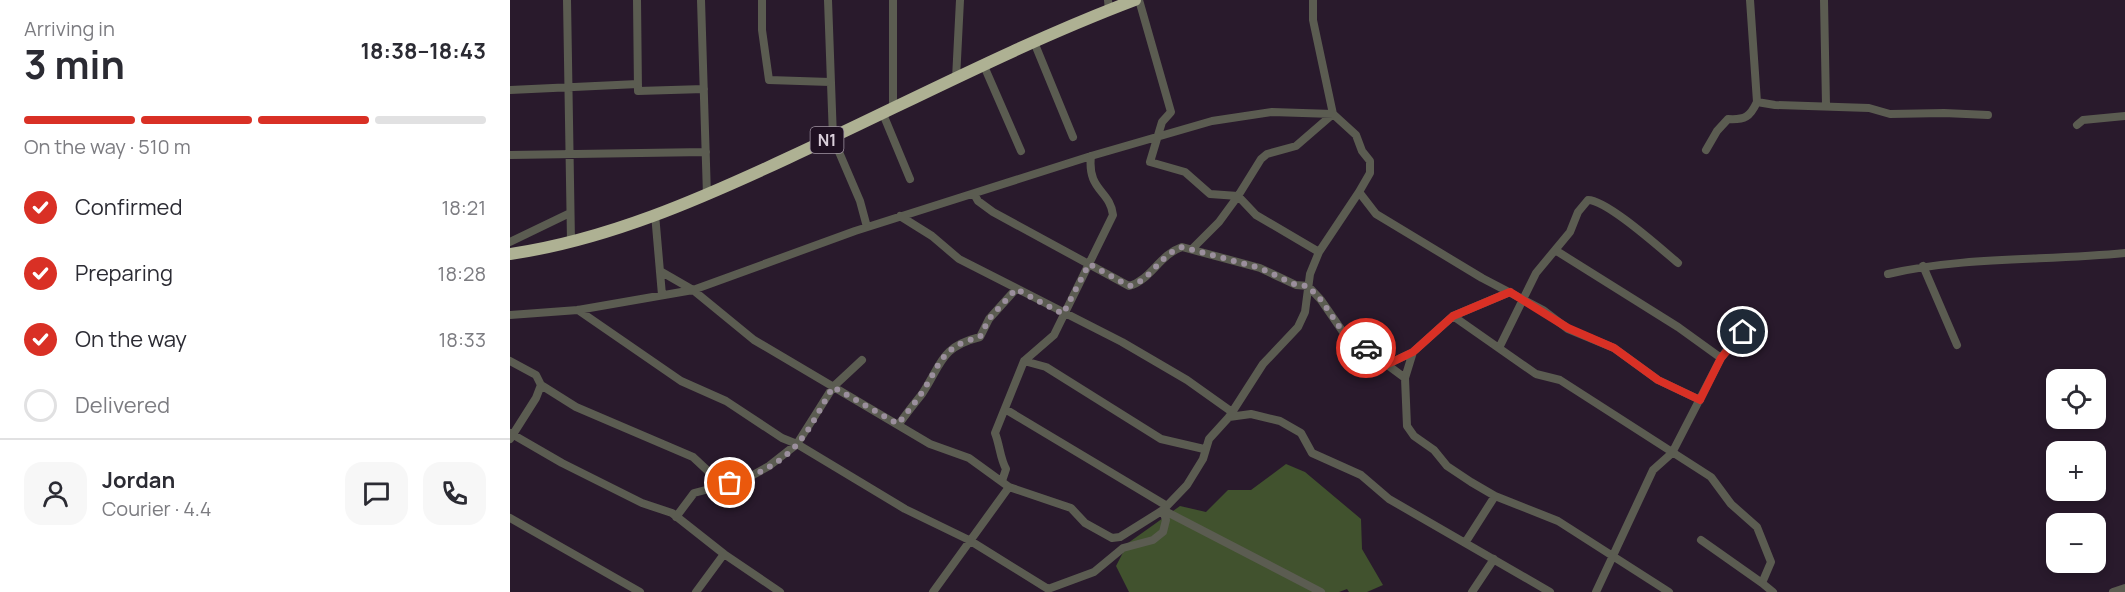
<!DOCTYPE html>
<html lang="en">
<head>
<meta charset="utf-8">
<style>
  :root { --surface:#fff; --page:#f7f7f7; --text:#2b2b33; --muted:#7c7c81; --line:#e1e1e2; --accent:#d93025 }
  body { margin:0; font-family:Manrope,sans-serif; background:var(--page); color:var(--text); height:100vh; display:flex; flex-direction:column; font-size:22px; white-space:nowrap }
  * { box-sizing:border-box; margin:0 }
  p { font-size:20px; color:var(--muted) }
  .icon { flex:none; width:33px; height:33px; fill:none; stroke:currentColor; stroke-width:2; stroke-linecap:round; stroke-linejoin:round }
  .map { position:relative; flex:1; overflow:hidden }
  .panel { display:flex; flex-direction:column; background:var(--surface); width:510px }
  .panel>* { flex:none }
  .fabs { position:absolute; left:1536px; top:369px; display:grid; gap:12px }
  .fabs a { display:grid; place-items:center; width:60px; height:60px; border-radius:12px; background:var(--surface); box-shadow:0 3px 9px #0003; font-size:30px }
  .pin { position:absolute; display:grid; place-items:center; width:51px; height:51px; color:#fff; margin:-26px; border:3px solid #fff; border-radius:50%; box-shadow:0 2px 6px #0007 }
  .courier { position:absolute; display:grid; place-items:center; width:60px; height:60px; margin:-30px; border:4px solid #d93025; border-radius:50%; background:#fff; color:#222; box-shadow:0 2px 8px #0007 }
  .headline em { font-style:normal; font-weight:700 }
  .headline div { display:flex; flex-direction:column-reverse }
  .headline { display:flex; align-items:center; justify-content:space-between; height:102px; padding:0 24px }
  h1 { font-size:39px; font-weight:700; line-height:45px }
  .bar { display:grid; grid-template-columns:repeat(4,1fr); gap:9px 6px; align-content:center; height:72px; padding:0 24px }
  .bar i { height:8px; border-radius:4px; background:var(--line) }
  .bar .on { background:var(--accent) }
  .bar p { grid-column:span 4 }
  .line { display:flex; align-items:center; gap:15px; padding:0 24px; border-top:2px solid var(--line) }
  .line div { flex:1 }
  .round { display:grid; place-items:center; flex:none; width:63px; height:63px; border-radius:18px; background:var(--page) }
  ol { padding:0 24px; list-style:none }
  li { display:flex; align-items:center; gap:18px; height:66px }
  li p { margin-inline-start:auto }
  li .icon { padding:6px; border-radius:50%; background:var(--accent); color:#fff; stroke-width:4 }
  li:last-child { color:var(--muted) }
  li i { width:33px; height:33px; border:3px solid var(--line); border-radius:50% }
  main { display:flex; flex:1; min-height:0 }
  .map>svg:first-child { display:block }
</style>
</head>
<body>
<main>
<section class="panel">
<div class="headline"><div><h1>3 min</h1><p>Arriving in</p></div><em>18:38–18:43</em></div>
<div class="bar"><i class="on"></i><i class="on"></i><i class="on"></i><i></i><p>On the way · 510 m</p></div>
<ol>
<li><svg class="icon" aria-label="check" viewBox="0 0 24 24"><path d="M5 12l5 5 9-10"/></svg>Confirmed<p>18:21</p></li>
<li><svg class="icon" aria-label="check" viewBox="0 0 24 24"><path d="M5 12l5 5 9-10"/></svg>Preparing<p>18:28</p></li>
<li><svg class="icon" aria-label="check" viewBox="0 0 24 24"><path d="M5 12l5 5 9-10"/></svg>On the way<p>18:33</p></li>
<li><i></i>Delivered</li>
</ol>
<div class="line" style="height:108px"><a class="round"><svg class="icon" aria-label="person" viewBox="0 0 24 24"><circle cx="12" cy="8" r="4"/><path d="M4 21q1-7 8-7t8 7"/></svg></a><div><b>Jordan</b><p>Courier · 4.4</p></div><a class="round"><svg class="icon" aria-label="chat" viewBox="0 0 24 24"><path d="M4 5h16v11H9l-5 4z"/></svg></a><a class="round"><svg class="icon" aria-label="phone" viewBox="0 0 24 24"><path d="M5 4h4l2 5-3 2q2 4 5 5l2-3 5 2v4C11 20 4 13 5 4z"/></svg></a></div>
</section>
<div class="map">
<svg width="1615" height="592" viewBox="0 0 1615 592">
  <rect width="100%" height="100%" fill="#291a2c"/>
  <path fill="#41522e" d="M776 464 795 472 851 519 852 549 873 585 857 592H839L837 589 829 592H619L606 566 618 543 670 506 696 512 718 490H741Z"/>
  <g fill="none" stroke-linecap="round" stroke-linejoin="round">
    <path stroke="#5b5c51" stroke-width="8" d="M57 0 61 241
      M127 0 128 91 194 89
      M191 0 197 196
      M252 0V30L259 80 320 82
      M318 0 323 138 350 201 357 227
      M383 0V109
      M598 0 599 10
      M629 0 661 112 652 122 640 162 675 172 700 194 728 196 751 159 757 154 786 146 823 114
      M803 0V20L823 114 846 135 852 151 860 161V173L849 192 866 214 972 278 1033 310 1058 329 1104 348 1148 380 1190 400
      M1314 0 1316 105
      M524 42 563 137
      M474 66 511 151
      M446 79 450 0
      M0 90 128 84
      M1247 102 1265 105 1359 108 1380 114 1434 113 1478 115
      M373 114 400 179
      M1567 125 1573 120 1615 116
      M1196 150 1207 131 1218 119C1235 120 1240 117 1247 102L1240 0
      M0 155 196 152
      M464 194 468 201 483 212 619 286C641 280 649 255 672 247L750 268 786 285 798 286 811 300 833 332 895 378
      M145 214 152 295
      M390 216 422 236 449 259 612 342 677 380 722 412
      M0 242 60 213
      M682 249 709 222 728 196 746 215 809 252
      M1045 250 1168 327 1211 358
      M1413 266 1447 345
      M150 271 183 290 244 340 420 444 459 458 499 487 561 508 575 523 602 538 610 537 653 510 677 485 693 459 699 439 719 417 753 364 788 327 795 312 800 274 809 252 849 192
      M1378 274C1455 256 1536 261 1615 253
      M68 310 171 381 216 401 272 438 287 444 395 509 459 540 538 589 584 572 613 548 643 540 653 532 656 520 653 510
      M0 315 68 310 183 290 345 231 581 156 702 121 762 112 823 114
      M943 316 1026 374 1050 380 1201 477 1221 504 1247 527 1261 562 1252 583 1263 592
      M989 348 1026 273 1060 232 1068 212 1078 200C1097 200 1151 249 1168 263
      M903 352 895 378 897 426 904 436 924 450 937 466 961 482 985 496 1048 521 1159 592
      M0 361 26 375 31 385 26 398 0 439
      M514 361 536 367 651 439 694 449
      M878 364 903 352 943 316 1000 292
      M31 385 66 407 183 457 198 471 206 486
      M495 409 657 506
      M719 417 741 414 770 421 791 433 802 453 851 475 879 499 1040 592
      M389 424C396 414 404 404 412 394 432 364 430 347 470 337L479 319 506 289
      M0 433 52 463 132 503 162 513 214 554 186 592
      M492 481 496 469C490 458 490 446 485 433L514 361 544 335 603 215C600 190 577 191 581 156
      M653 510 811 592
      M166 517 184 493 234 480 259 466 287 444 323 387 352 360
      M0 518 130 592
      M1191 540 1252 583
      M955 543 985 496
      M214 554 270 592
      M423 592 499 487
      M962 592 984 559
      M1086 592 1143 470 1162 453 1211 358 1229 334 1250 325
      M1603 592 1615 588"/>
    <path stroke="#aeb193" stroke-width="12" d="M0 254C97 240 190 199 278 158 393 105 506 45 625 0"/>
  </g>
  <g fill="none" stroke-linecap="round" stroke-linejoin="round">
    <path stroke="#9b8f9d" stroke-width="6" stroke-dasharray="0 10.8" d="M220 483C243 478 273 462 288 443 302 427 312 405 323 387L388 424C396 414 404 404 411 394 431 364 430 347 470 337L479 319 506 289 553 314 579 264 619 286C641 281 649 255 672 247L750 268 786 285 798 286 811 300 833 332 856 348"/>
    <path stroke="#d93025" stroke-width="8" d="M856 348 878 364 903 352 943 316 1000 292 1058 328 1104 348 1148 380 1190 400 1211 358 1233 332"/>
  </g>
  <g text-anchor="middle" stroke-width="5" stroke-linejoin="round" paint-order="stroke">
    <rect fill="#1f1022" stroke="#a195a3" stroke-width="1.5" x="300.5" y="127" width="33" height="26" rx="4.5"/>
    <g font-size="16" font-weight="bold" fill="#d9ceda">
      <text x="317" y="146">N1</text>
    </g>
  </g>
</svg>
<div class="fabs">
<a><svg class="icon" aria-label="locate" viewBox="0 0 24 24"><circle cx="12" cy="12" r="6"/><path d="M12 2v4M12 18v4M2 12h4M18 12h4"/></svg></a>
<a>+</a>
<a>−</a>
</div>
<div class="pin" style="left:220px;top:483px;background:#ea580c"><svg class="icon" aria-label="bag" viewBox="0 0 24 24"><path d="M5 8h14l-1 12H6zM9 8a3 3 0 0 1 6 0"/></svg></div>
<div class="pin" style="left:1233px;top:332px;background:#1f2937"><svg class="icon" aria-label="home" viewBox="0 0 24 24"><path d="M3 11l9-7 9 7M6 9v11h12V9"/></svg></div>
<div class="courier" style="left:856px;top:348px"><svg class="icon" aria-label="car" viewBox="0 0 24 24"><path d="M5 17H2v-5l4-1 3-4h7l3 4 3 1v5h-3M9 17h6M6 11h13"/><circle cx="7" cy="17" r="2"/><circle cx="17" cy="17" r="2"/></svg></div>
</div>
</main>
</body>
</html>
